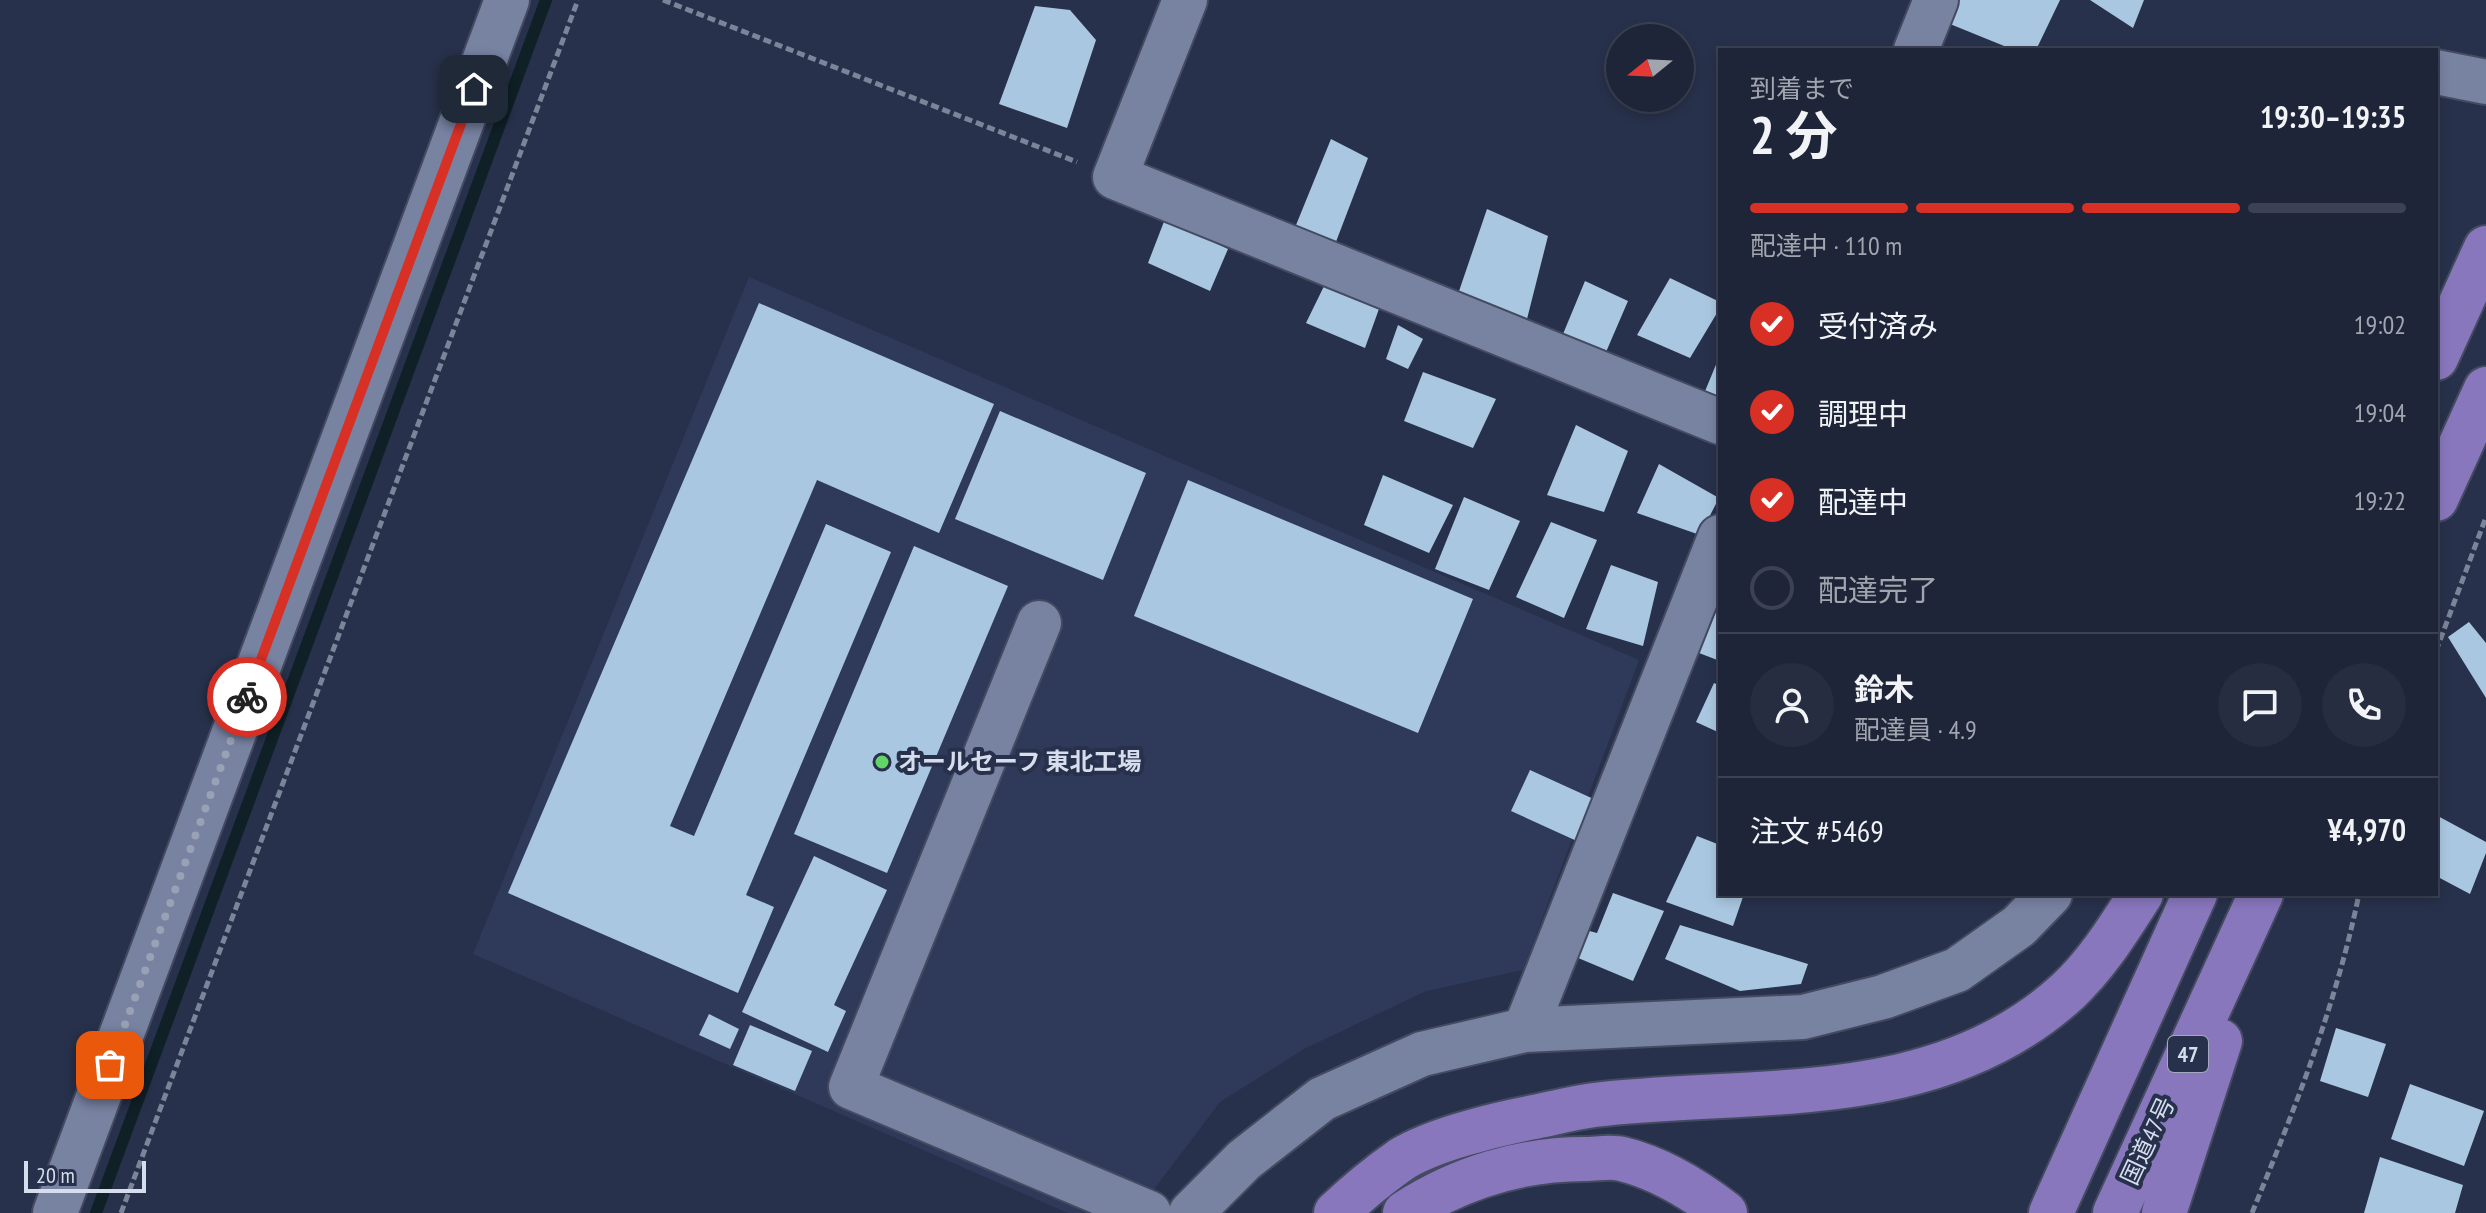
<!DOCTYPE html>
<html lang="ja">
<head>
<meta charset="utf-8">
<style>
  :root { --surface:#1e2538; --page:#262d40; --text:#f1f3f6; --muted:#a1a5ae; --line:#3c4253; --accent:#d93025 }
  body { margin:0; font-family:"PT Sans Narrow","Noto Sans JP",sans-serif; background:var(--page); color:var(--text); height:100vh; display:flex; flex-direction:column; font-size:30px; white-space:nowrap }
  * { box-sizing:border-box; margin:0 }
  p { font-size:26px; color:var(--muted) }
  .icon { flex:none; width:44px; height:44px; fill:none; stroke:currentColor; stroke-width:2; stroke-linecap:round; stroke-linejoin:round }
  .map { position:relative; flex:1; overflow:hidden }
  .panel { position:absolute; left:1718px; top:48px; width:720px; height:848px; display:flex; flex-direction:column; background:var(--surface); border-radius:0px; box-shadow:0 4px 12px #0003,0 0 0 2px var(--line) }
  .panel>* { flex:none }
  .needle { width:52px; rotate:252deg }
  .fabs { position:absolute; left:1606px; top:24px; display:grid; gap:16px }
  .fabs a { display:grid; place-items:center; width:88px; height:88px; border-radius:50%; background:var(--surface); box-shadow:0 4px 12px #0003,0 0 0 2px var(--line); font-size:40px }
  .scale { position:absolute; left:24px; bottom:20px; width:122px; box-sizing:border-box; padding-left:8px; border:4px solid #d6dded; border-top:0; font-size:22px; line-height:28px; white-space:nowrap; color:#d6dded; -webkit-text-stroke:6px #28314b; paint-order:stroke }
  .pin { position:absolute; display:grid; place-items:center; width:68px; height:68px; color:#fff; margin:-34px; border-radius:16px; box-shadow:0 4px 12px #0006 }
  .courier { position:absolute; display:grid; place-items:center; width:80px; height:80px; margin:-40px; border:6px solid #d93025; border-radius:50%; background:#fff; color:#222; box-shadow:0 2px 10px #0007 }
  .overview em { font-style:normal; font-weight:700 }
  .overview div { display:flex; flex-direction:column-reverse }
  .overview { display:flex; align-items:center; justify-content:space-between; height:136px; padding:0 32px }
  h1 { font-size:52px; font-weight:700; line-height:60px }
  .bar { display:grid; grid-template-columns:repeat(4,1fr); gap:12px 8px; align-content:center; height:96px; padding:0 32px }
  .bar i { height:10px; border-radius:6px; background:var(--line) }
  .bar .active { background:var(--accent) }
  .bar p { grid-column:span 4 }
  .line { display:flex; align-items:center; gap:20px; padding:0 32px; border-top:2px solid var(--line) }
  .line div { flex:1 }
  .round { display:grid; place-items:center; flex:none; width:84px; height:84px; border-radius:42px; background:var(--page) }
  ol { padding:0 32px; list-style:none }
  li { display:flex; align-items:center; gap:24px; height:88px }
  li p { margin-inline-start:auto }
  li .icon { padding:8px; border-radius:50%; background:var(--accent); color:#fff; stroke-width:4 }
  li:last-child { color:var(--muted) }
  li i { width:44px; height:44px; border:4px solid var(--line); border-radius:50% }
  .map>svg:first-child { display:block }
</style>
</head>
<body>
<div class="map">
<svg width="2486" height="1213" viewBox="0 0 2486 1213">
  <rect width="100%" height="100%" fill="#28314b"/>
  <path fill="#2f3a5a" d="M749 277 1639 660 1523 970 1426 991 1304 1049 1220 1102 1136 1213H1068L473 954Z"/>
  <g fill="none" stroke-linecap="round" stroke-linejoin="round">
    <path stroke="#0f2126" stroke-width="12" d="M96 1213 546 0"/>
  </g>
  <path fill="#aac7e1" d="M1959 0H2060L2036 50H2014L1950 24Z
    M2090 0H2144L2133 28Z
    M1035 6 1070 10 1096 40 1067 128 999 104Z
    M1331 139 1368 158 1334 247 1294 230Z
    M1487 209 1548 236 1527 319 1457 297Z
    M1165 219 1228 249 1210 291 1148 263Z
    M1670 278 1720 302V308L1690 358 1637 335Z
    M1585 281 1628 301 1606 352 1563 334Z
    M1326 282 1380 306 1365 348 1306 323Z
    M759 303 994 404 939 533 817 480 670 826 694 836 826 524 891 552 746 895 774 907 738 993 508 893Z
    M1398 325 1423 339 1408 369 1386 359Z
    M1720 355V401L1703 396Z
    M1423 372 1496 399 1473 448 1404 421Z
    M1000 411 1146 473 1103 580 955 519Z
    M1576 425 1628 451 1604 512 1547 495Z
    M1659 464 1719 498 1700 535 1637 513Z
    M1383 475 1453 505 1429 553 1364 525Z
    M1188 480 1473 599 1418 733 1134 616Z
    M1464 497 1520 521 1489 590 1435 569Z
    M1551 522 1597 540 1564 618 1516 597Z
    M914 546 1008 586 887 873 794 834Z
    M1611 565 1658 582 1643 646 1586 629Z
    M1720 602V661L1699 653Z
    M2469 622 2486 643V698L2448 637Z
    M1714 683 1720 686V733L1696 722Z
    M1530 770 1598 801 1579 842 1511 811Z
    M2436 815 2486 842V853L2470 894 2436 876Z
    M1697 836 1720 845V894H1744L1733 926 1666 902Z
    M814 856 887 890 834 1005 846 1011 828 1052 742 1012Z
    M1613 893 1664 911 1633 981 1571 955 1578 928 1597 933Z
    M1680 925 1808 964 1801 984 1740 991 1665 959Z
    M709 1014 739 1029 730 1049 699 1035Z
    M750 1025 812 1051 795 1091 733 1065Z
    M2336 1028 2386 1044 2368 1097 2320 1081Z
    M2410 1084 2484 1111 2464 1166 2391 1139Z
    M2380 1157 2463 1185 2455 1213H2364Z"/>
  <g fill="none" stroke-linecap="round" stroke-linejoin="round">
    <g stroke="#444b61" stroke-width="48">
      <path id="minor" d="M1185 0 1115 177 1720 422
        M1916 50 1936 0
        M2436 72 2486 82
        M1039 623 851 1087 1149 1213
        M1525 1030 1720 537
        M55 1213 507 0
        M1191 1213 1244 1160 1322 1099 1422 1054 1525 1030 1803 1017 1883 997 1957 970 2019 926 2050 894"/>
    </g>
    <g stroke="#444b61" stroke-width="48">
      <path id="highway" d="M2436 358 2486 248
        M2436 499 2486 389
        M1336 1213C1356 1194 1379 1175 1402 1159 1433 1140 1493 1125 1529 1118 1550 1114 1572 1108 1594 1105 1756 1086 1937 1112 2068 991 2098 963 2119 928 2141 894
        M1405 1213C1459 1178 1521 1159 1585 1159 1597 1159 1611 1156 1622 1159 1659 1168 1695 1190 1725 1213
        M2051 1213 2195 894
        M2115 1213 2261 894
        M2164 1213 2220 1041"/>
    </g>
    <path stroke="#7b8499" stroke-width="5" stroke-dasharray="8 4" stroke-linecap="butt" d="M663 0 1077 162
      M2436 651 2486 517
      M121 1213 578 0
      M2252 1213C2295 1108 2336 1006 2359 894"/>
    <use href="#minor" stroke="#7883a2" stroke-width="44"/>
    <use href="#highway" stroke="#8977bd" stroke-width="44"/>
  </g>
  <g fill="none" stroke-linecap="round" stroke-linejoin="round">
    <path stroke="#99a1b4" stroke-width="8" stroke-dasharray="0 14.4" d="M110 1065 247 697"/>
    <path stroke="#d93025" stroke-width="10" d="M247 697 474 89"/>
  </g>
  <circle fill="#63d468" stroke="#28314b" stroke-width="3" cx="882" cy="762" r="8"/>
  <g text-anchor="middle" stroke-width="8" stroke-linejoin="round" paint-order="stroke">
    <rect fill="#28314b" stroke="#a2a9bc" stroke-width="2" x="2168" y="1036" width="40" height="36" rx="6"/>
    <g font-size="22" font-weight="bold" fill="#d6dded">
      <text x="2188" y="1062">47</text>
    </g>
    <g font-size="24" font-weight="bold" fill="#d6dded" stroke="#28314b" text-anchor="start">
      <text x="898" y="770">オールセーフ 東北工場</text>
    </g>
    <g font-size="24" fill="#d6dded" stroke="#28314b">
      <text transform="translate(2148 1141) rotate(-65)" y="8">国道47号</text>
    </g>
  </g>
</svg>
<div class="fabs">
<a><svg class="needle" viewBox="-14 -14 28 28"><path d="M0-13l5 13h-10z" fill="#e53935"/><path d="M0 13l5-13h-10z" fill="#a1a5ae"/></svg></a>
</div>
<div class="scale">20 m</div>
<div class="pin" style="left:110px;top:1065px;background:#ea580c"><svg class="icon" aria-label="bag" viewBox="0 0 24 24"><path d="M5 8h14l-1 12H6zM9 8a3 3 0 0 1 6 0"/></svg></div>
<div class="pin" style="left:474px;top:89px;background:#1f2937"><svg class="icon" aria-label="home" viewBox="0 0 24 24"><path d="M3 11l9-7 9 7M6 9v11h12V9"/></svg></div>
<div class="courier" style="left:247px;top:697px"><svg class="icon" aria-label="bike" viewBox="0 0 24 24"><circle cx="6" cy="16" r="4"/><circle cx="18" cy="16" r="4"/><path d="M6 16l4-8h5l3 8M10 8l3 8H6M13 5h3"/></svg></div>
<section class="panel">
<div class="overview"><div><h1>2 分</h1><p>到着まで</p></div><em>19:30–19:35</em></div>
<div class="bar"><i class="active"></i><i class="active"></i><i class="active"></i><i></i><p>配達中 · 110 m</p></div>
<ol>
<li><svg class="icon" aria-label="check" viewBox="0 0 24 24"><path d="M5 12l5 5 9-10"/></svg>受付済み<p>19:02</p></li>
<li><svg class="icon" aria-label="check" viewBox="0 0 24 24"><path d="M5 12l5 5 9-10"/></svg>調理中<p>19:04</p></li>
<li><svg class="icon" aria-label="check" viewBox="0 0 24 24"><path d="M5 12l5 5 9-10"/></svg>配達中<p>19:22</p></li>
<li><i></i>配達完了</li>
</ol>
<div class="line" style="height:144px"><a class="round"><svg class="icon" aria-label="person" viewBox="0 0 24 24"><circle cx="12" cy="8" r="4"/><path d="M4 21q1-7 8-7t8 7"/></svg></a><div><b>鈴木</b><p>配達員 · 4.9</p></div><a class="round"><svg class="icon" aria-label="chat" viewBox="0 0 24 24"><path d="M4 5h16v11H9l-5 4z"/></svg></a><a class="round"><svg class="icon" aria-label="phone" viewBox="0 0 24 24"><path d="M5 4h4l2 5-3 2q2 4 5 5l2-3 5 2v4C11 20 4 13 5 4z"/></svg></a></div>
<div class="line" style="height:104px"><div>注文 #5469</div><b>¥4,970</b></div>
</section>
</div>
</body>
</html>
